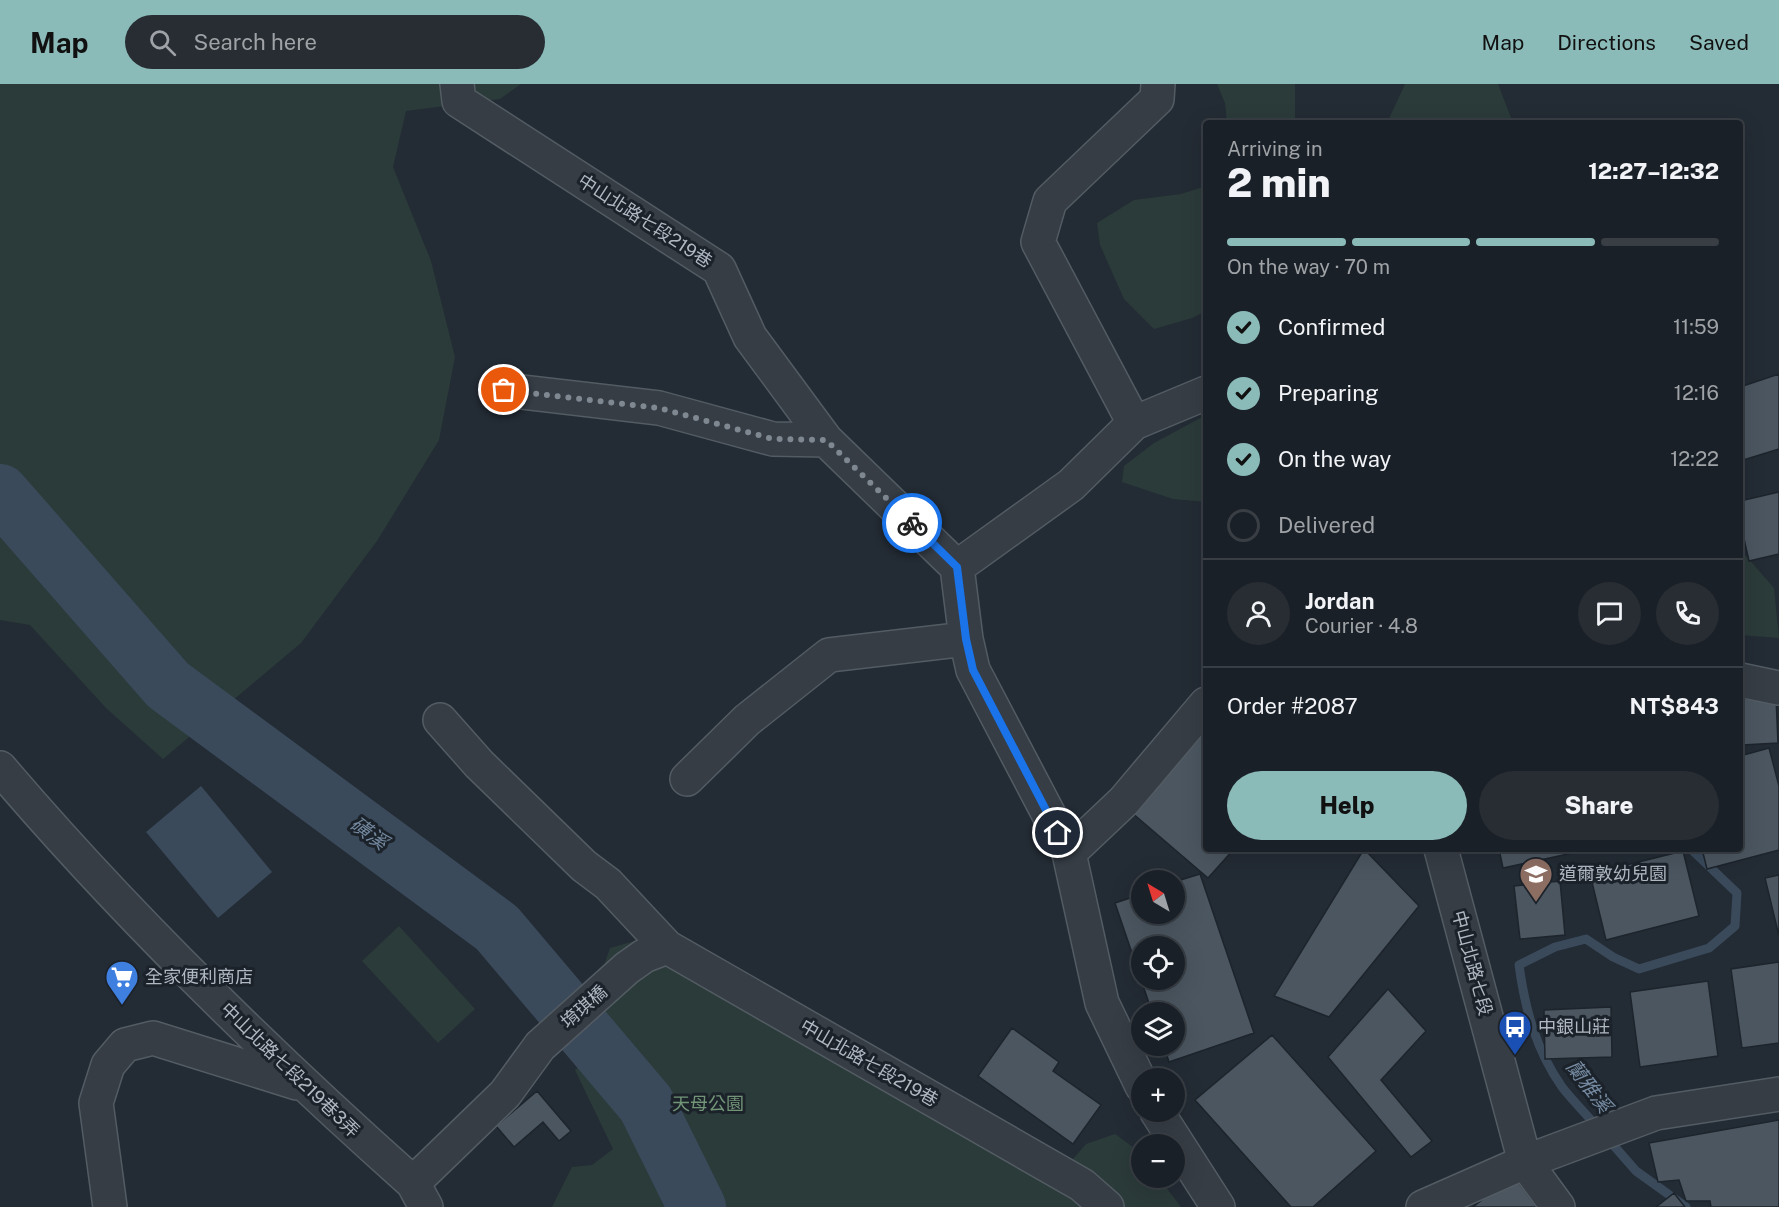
<!DOCTYPE html>
<html lang="en">
<head>
<meta charset="utf-8">
<style>
  :root { --surface:#1a2027; --page:#272d33; --text:#f1f3f6; --muted:#9fa3a7; --line:#383e44; --accent:#8bbbb9 }
  body { margin:0; font-family:"Public Sans","Noto Sans TC",sans-serif; background:var(--page); color:var(--text); height:100vh; display:flex; flex-direction:column; font-size:22px; white-space:nowrap }
  * { box-sizing:border-box; margin:0 }
  p { font-size:20px; color:var(--muted) }
  .icon { flex:none; width:33px; height:33px; fill:none; stroke:currentColor; stroke-width:2; stroke-linecap:round; stroke-linejoin:round }
  .map { position:relative; flex:1; overflow:hidden }
  .panel { position:absolute; left:1203px; top:36px; width:540px; height:732px; display:flex; flex-direction:column; background:var(--surface); border-radius:6px; box-shadow:0 6px 24px #0002,0 0 0 2px var(--line) }
  .panel>* { flex:none }
  .needle { width:39px; rotate:322deg }
  .controls { position:absolute; left:1131px; top:786px; display:grid; gap:12px }
  .controls a { display:grid; place-items:center; width:54px; height:54px; border-radius:50%; background:var(--surface); box-shadow:0 6px 24px #0002,0 0 0 2px var(--line); font-size:30px }
  .pin { position:absolute; display:grid; place-items:center; width:51px; height:51px; color:#fff; margin:-26px; border:3px solid #fff; border-radius:50%; box-shadow:0 2px 6px #0007 }
  .courier { position:absolute; display:grid; place-items:center; width:60px; height:60px; margin:-30px; border:4px solid #1a73e8; border-radius:50%; background:#fff; color:#222; box-shadow:0 2px 8px #0007 }
  .overview em { font-style:normal; font-weight:800 }
  .overview div { display:flex; flex-direction:column-reverse }
  .overview { display:flex; align-items:center; justify-content:space-between; height:102px; padding:0 24px }
  h1 { font-size:39px; font-weight:800; line-height:45px }
  .bar { display:grid; grid-template-columns:repeat(4,1fr); gap:9px 6px; align-content:center; height:72px; padding:0 24px }
  .bar i { height:8px; border-radius:4px; background:var(--line) }
  .bar .active { background:var(--accent) }
  .bar p { grid-column:span 4 }
  .line { display:flex; align-items:center; gap:15px; padding:0 24px; border-top:2px solid var(--line) }
  .line div { flex:1 }
  .round { display:grid; place-items:center; flex:none; width:63px; height:63px; border-radius:32px; background:var(--page) }
  ol { padding:0 24px; list-style:none }
  li { display:flex; align-items:center; gap:18px; height:66px }
  li p { margin-inline-start:auto }
  li .icon { padding:6px; border-radius:50%; background:var(--accent); color:#111; stroke-width:4 }
  li:last-child { color:var(--muted) }
  li i { width:33px; height:33px; border:3px solid var(--line); border-radius:50% }
  .button { display:flex; gap:12px; margin-top:auto; padding:12px 24px }
  .button a { flex:1; height:69px; border-radius:36px; background:var(--accent); color:#111; font-size:24px; font-weight:800; line-height:69px; text-align:center }
  .button a+a { background:var(--page); color:var(--text) }
  header { display:flex; align-items:center; gap:36px; box-sizing:border-box; height:84px; padding:0 30px; background:var(--accent); color:#111 }
  header strong { font-size:28px }
  nav { display:flex; gap:33px; margin-inline-start:auto; font-size:21px }
  .search { width:420px; height:54px; background:var(--page); display:flex; align-items:center; gap:15px; box-sizing:border-box; padding:0 21px; border-radius:33px; color:var(--muted); font-size:22px }
  .map>svg:first-child { display:block }
</style>
</head>
<body>
<header>
<strong>Map</strong>
<div class="search"><svg class="icon" aria-label="search" viewBox="0 0 24 24"><circle cx="10" cy="10" r="6"/><path d="M15 15l6 6"/></svg>Search here</div>
<nav><a>Map</a><a>Directions</a><a>Saved</a></nav>
</header>
<div class="map">
<svg width="1779" height="1123" viewBox="0 0 1779 1123">
  <rect width="100%" height="100%" fill="#232b34"/>
  <path fill="#2b3b3a" d="M0 0H521L500 15 406 27 393 83 431 177 455 273 439 356 377 457 301 559 163 675 106 624 30 541 0 536Z
    M1217 0H1295V39H1227L1225 19Z
    M1405 0H1498L1513 39H1387Z
    M1206 102V227L1192 234 1154 245 1124 215 1100 161 1097 139 1134 116 1181 110Z
    M1206 331V418L1173 415 1122 398 1124 382 1154 359Z
    M1740 465 1774 504 1779 554 1740 551Z
    M399 842 475 925 438 959 362 877Z
    M659 850 1061 1089 1086 1060 1115 1050 1141 1069 1142 1094H1159L1181 1123H552L572 1083 592 1081 613 1065 575 986 609 956 602 935 597 902 610 864Z"/>
  <path fill="#3a4a5b" d="M201 702 272 788 218 834 146 748Z"/>
  <g fill="none" stroke-linecap="round" stroke-linejoin="round">
    <path stroke="#3a4a5b" stroke-width="9" d="M1599 1045C1587 1031 1573 1017 1562 1003 1536 966 1525 925 1519 881L1555 863 1586 855 1613 873 1639 885 1709 864 1735 842 1737 809 1691 765
      M1608 1055 1636 1087 1686 1123"/>
    <path stroke="#3a4a5b" stroke-width="58" d="M0 409 168 601 497 844 646 1020 697 1123"/>
  </g>
  <path fill="#4b5660" stroke="#1d242c" stroke-width="1.5" fill-rule="evenodd" d="M1779 290V365L1740 377V303Z
    M1779 408V470L1749 477 1740 437V417Z
    M1776 613 1778 659 1742 661 1740 615Z
    M1206 643V765H1234L1208 794 1131 728Z
    M1769 664 1779 702V766L1707 785 1702 765H1740V672Z
    M1364 765 1419 822 1329 933 1274 912Z
    M1499 765H1591L1503 784Z
    M1683 767 1699 832 1606 856 1590 790Z
    M1200 790 1254 949 1169 978 1164 962H1174V928H1152L1115 819 1142 810V830H1174V798ZM1142 862H1174V896H1142Z
    M1779 791V852L1765 794Z
    M1560 797 1565 851 1520 855 1514 802Z
    M1779 878V959L1742 964 1731 885Z
    M1708 897 1718 972 1640 983 1630 908Z
    M1388 905 1426 947 1381 996 1432 1057 1411 1073 1328 973Z
    M1611 923 1612 973 1545 975 1544 926Z
    M1012 944 1059 978 1053 987 1101 1021 1073 1060 978 992Z
    M1272 951 1376 1067 1313 1123H1291L1195 1016Z
    M537 1007 571 1047 559 1057 543 1038 514 1063 496 1042Z
    M1779 1036V1123H1711L1710 1117H1686L1679 1096 1658 1098 1649 1059Z
    M1513 1091 1537 1123H1473Z
    M1674 1109 1685 1123H1656Z"/>
  <g fill="none" stroke-linecap="round" stroke-linejoin="round">
    <g stroke="#535b63" stroke-width="36">
      <path id="minor" d="M457 0 459 17 719 185 750 253 826 356 957 483 966 555 973 586 1069 769 1102 919 1142 1002
        M504 306 659 324 773 355 826 356
        M1134 339 1206 309
        M957 483 1071 401 1134 339 1038 158 1050 117 1157 15 1158 0
        M1740 596 1779 604
        M440 636 479 680 584 782 608 800 667 863
        M0 684C127 833 267 969 413 1099L505 1010 540 962 627 884 644 872 667 863 1082 1101 1107 1123
        M687 695 747 636 829 571 966 555
        M1441 765 1525 1078 1558 1123
        M1069 769 1124 717 1206 620
        M1157 1028 1218 1123
        M413 1099 426 1123
        M110 1123 96 1019 108 981 125 961 153 954 297 999
        M1423 1123 1525 1078 1656 1029 1779 1010"/>
    </g>
    <use href="#minor" stroke="#363d45" stroke-width="33"/>
  </g>
  <g fill="none" stroke-linecap="round" stroke-linejoin="round">
    <path stroke="#7f8790" stroke-width="6" stroke-dasharray="0 10.8" d="M504 306 659 324 773 355 826 356 912 439"/>
    <path stroke="#1a73e8" stroke-width="8" d="M912 439 957 483 966 555 973 586 1058 749"/>
  </g>
  <defs>
    <g id="school-pin" transform="scale(1.725)"><path d="M0 17L-7.5 6A9.5 9.5 0 1 1 7.5 6Z" fill="#8d6e63" stroke="#1b222a"/><path d="M0-5L7-2L0 1L-7-2ZM-4 1L0 2.5L4 1V4Q0 6-4 4Z" fill="#fff"/></g>
    <g id="supermarket-pin" transform="scale(1.725)"><path d="M0 17L-7.5 6A9.5 9.5 0 1 1 7.5 6Z" fill="#3f7fe0" stroke="#1b222a"/><path d="M-6-5.5h2.5l.6 2H6L4.5 2H-2.5L-4.4-4H-6ZM-1.5 3.2a1.3 1.3 0 1 0 .1 0ZM3 3.2a1.3 1.3 0 1 0 .1 0Z" fill="#fff"/></g>
    <g id="bus-pin" transform="scale(1.725)"><path d="M0 17L-7.5 6A9.5 9.5 0 1 1 7.5 6Z" fill="#1a4fb4" stroke="#1b222a"/><path d="M-5-6H5V4H4V6H2V4H-2V6H-4V4H-5ZM-3.5-4V0h7V-4ZM-3.5 1.2v1.5H-2V1.2ZM2 1.2v1.5H3.5V1.2Z" fill="#fff"/></g>
  </defs>
  <g fill-rule="evenodd">
    <use href="#school-pin" x="1536" y="790"/>
    <use href="#supermarket-pin" x="122" y="893"/>
    <use href="#bus-pin" x="1515" y="943"/>
  </g>
  <g text-anchor="middle" stroke-width="6" stroke-linejoin="round" paint-order="stroke">
    <g font-size="18" fill="#b0b8c2" stroke="#1b222a">
      <text transform="translate(645 137) rotate(33)" y="6">中山北路七段219巷</text>
      <text transform="translate(1472 879) rotate(75)" y="6">中山北路七段</text>
      <text transform="translate(584 923) rotate(-41)" y="6">堉琪橋</text>
      <text transform="translate(869 979) rotate(30)" y="6">中山北路七段219巷</text>
      <text transform="translate(290 986) rotate(44)" y="6">中山北路七段219巷3弄</text>
    </g>
    <g font-size="18" fill="#b0b8c2" stroke="#1b222a" text-anchor="start">
      <text x="1559" y="796">道爾敦幼兒園</text>
      <text x="145" y="899">全家便利商店</text>
      <text x="1538" y="949">中銀山莊</text>
    </g>
    <g font-size="18" fill="#729578" stroke="#1b222a">
      <text x="708" y="1026">天母公園</text>
    </g>
    <g font-size="20" font-style="italic" fill="#758aa1" stroke="#1b222a">
      <text transform="translate(369 749) rotate(36)" y="7">磺溪</text>
      <text transform="translate(1589 1002) rotate(53)" y="7">蘭雅溪</text>
    </g>
  </g>
</svg>
<div class="controls">
<a><svg class="needle" viewBox="-14 -14 28 28"><path d="M0-13l5 13h-10z" fill="#e53935"/><path d="M0 13l5-13h-10z" fill="#9fa3a7"/></svg></a>
<a><svg class="icon" aria-label="locate" viewBox="0 0 24 24"><circle cx="12" cy="12" r="6"/><path d="M12 2v4M12 18v4M2 12h4M18 12h4"/></svg></a>
<a><svg class="icon" aria-label="layers" viewBox="0 0 24 24"><path d="M12 4l9 5-9 5-9-5zM3 14l9 5 9-5"/></svg></a>
<a>+</a>
<a>−</a>
</div>
<div class="pin" style="left:504px;top:306px;background:#ea580c"><svg class="icon" aria-label="bag" viewBox="0 0 24 24"><path d="M5 8h14l-1 12H6zM9 8a3 3 0 0 1 6 0"/></svg></div>
<div class="pin" style="left:1058px;top:749px;background:#1f2937"><svg class="icon" aria-label="home" viewBox="0 0 24 24"><path d="M3 11l9-7 9 7M6 9v11h12V9"/></svg></div>
<div class="courier" style="left:912px;top:439px"><svg class="icon" aria-label="bike" viewBox="0 0 24 24"><circle cx="6" cy="16" r="4"/><circle cx="18" cy="16" r="4"/><path d="M6 16l4-8h5l3 8M10 8l3 8H6M13 5h3"/></svg></div>
<section class="panel">
<div class="overview"><div><h1>2 min</h1><p>Arriving in</p></div><em>12:27–12:32</em></div>
<div class="bar"><i class="active"></i><i class="active"></i><i class="active"></i><i></i><p>On the way · 70 m</p></div>
<ol>
<li><svg class="icon" aria-label="check" viewBox="0 0 24 24"><path d="M5 12l5 5 9-10"/></svg>Confirmed<p>11:59</p></li>
<li><svg class="icon" aria-label="check" viewBox="0 0 24 24"><path d="M5 12l5 5 9-10"/></svg>Preparing<p>12:16</p></li>
<li><svg class="icon" aria-label="check" viewBox="0 0 24 24"><path d="M5 12l5 5 9-10"/></svg>On the way<p>12:22</p></li>
<li><i></i>Delivered</li>
</ol>
<div class="line" style="height:108px"><a class="round"><svg class="icon" aria-label="person" viewBox="0 0 24 24"><circle cx="12" cy="8" r="4"/><path d="M4 21q1-7 8-7t8 7"/></svg></a><div><b>Jordan</b><p>Courier · 4.8</p></div><a class="round"><svg class="icon" aria-label="chat" viewBox="0 0 24 24"><path d="M4 5h16v11H9l-5 4z"/></svg></a><a class="round"><svg class="icon" aria-label="phone" viewBox="0 0 24 24"><path d="M5 4h4l2 5-3 2q2 4 5 5l2-3 5 2v4C11 20 4 13 5 4z"/></svg></a></div>
<div class="line" style="height:78px"><div>Order #2087</div><b>NT$843</b></div>
<div class="button"><a>Help</a><a>Share</a></div>
</section>
</div>
</body>
</html>
